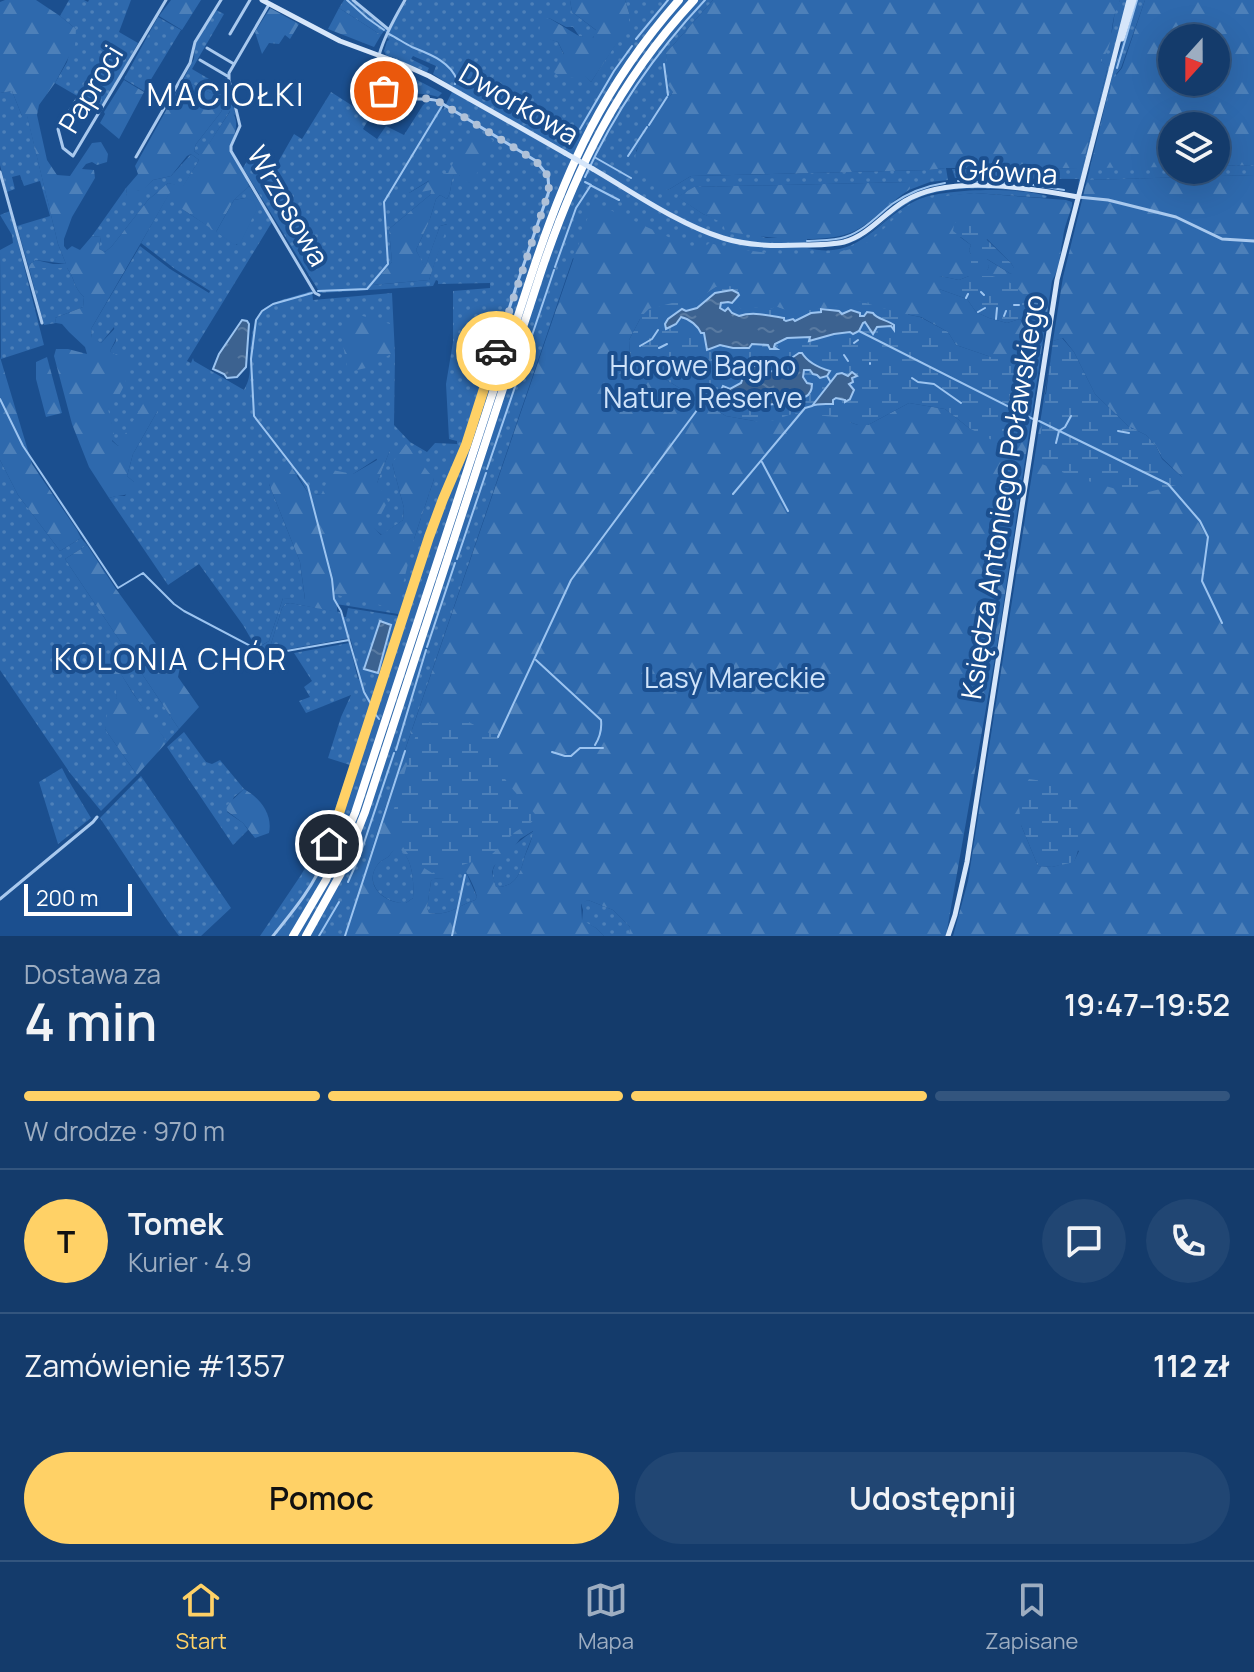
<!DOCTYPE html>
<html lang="pl">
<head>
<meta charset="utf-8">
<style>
  :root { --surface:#143b6b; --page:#214673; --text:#f1f3f6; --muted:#9dadc1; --line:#33557e; --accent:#ffd166 }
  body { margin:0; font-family:Manrope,sans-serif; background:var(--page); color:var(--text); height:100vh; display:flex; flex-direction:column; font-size:30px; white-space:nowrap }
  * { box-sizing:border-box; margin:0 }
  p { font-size:26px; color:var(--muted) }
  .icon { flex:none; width:44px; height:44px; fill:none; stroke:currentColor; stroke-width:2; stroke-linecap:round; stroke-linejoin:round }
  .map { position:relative; height:936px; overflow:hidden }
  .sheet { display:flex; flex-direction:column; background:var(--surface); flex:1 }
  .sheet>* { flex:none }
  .needle { width:52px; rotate:201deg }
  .fabs { position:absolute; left:1158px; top:24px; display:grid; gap:16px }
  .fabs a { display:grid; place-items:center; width:72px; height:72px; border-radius:50%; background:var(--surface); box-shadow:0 8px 32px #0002,0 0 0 2px var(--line); font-size:40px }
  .scale { position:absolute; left:24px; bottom:20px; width:108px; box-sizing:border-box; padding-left:8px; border:4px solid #fff; border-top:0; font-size:22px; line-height:28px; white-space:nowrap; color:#fff; -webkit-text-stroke:6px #1b4f8f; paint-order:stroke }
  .pin { position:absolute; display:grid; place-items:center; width:68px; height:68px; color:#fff; margin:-34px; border:4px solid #fff; border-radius:50%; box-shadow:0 2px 8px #0007 }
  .courier { position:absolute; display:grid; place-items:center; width:80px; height:80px; margin:-40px; border:6px solid #ffd166; border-radius:50%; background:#fff; color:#222; box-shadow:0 2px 10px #0007 }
  .head em { font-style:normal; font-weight:600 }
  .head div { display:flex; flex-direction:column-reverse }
  .head { display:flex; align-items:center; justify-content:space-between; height:136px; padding:0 24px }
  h1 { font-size:52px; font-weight:600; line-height:60px }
  .bar { display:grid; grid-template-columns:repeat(4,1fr); gap:12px 8px; align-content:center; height:96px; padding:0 24px }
  .bar i { height:10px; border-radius:6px; background:var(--line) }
  .bar .current { background:var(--accent) }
  .bar p { grid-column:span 4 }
  .line { display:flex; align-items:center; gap:20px; padding:0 24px; border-top:2px solid var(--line) }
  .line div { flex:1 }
  .round { display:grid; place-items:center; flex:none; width:84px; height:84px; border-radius:42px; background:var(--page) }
  .action { display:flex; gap:16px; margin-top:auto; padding:16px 24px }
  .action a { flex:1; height:92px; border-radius:48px; background:var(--accent); color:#111; font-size:32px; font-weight:600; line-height:92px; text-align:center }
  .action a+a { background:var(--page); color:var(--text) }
  .menu { display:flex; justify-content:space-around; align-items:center; height:112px; border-top:2px solid var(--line); background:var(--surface); font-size:22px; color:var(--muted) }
  .menu a { display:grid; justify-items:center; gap:4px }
  .menu .current { color:var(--accent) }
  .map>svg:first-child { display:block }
</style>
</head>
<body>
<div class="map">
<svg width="1254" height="936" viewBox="0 0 1254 936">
  <defs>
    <pattern id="green-dots" width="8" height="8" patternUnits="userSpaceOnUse" patternTransform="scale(2)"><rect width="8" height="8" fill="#2e69ad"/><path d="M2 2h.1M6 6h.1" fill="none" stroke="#4d80b9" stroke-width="1.8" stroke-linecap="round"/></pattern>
    <pattern id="forest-firs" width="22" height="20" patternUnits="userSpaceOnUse" patternTransform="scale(2)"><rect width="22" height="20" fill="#2e69ad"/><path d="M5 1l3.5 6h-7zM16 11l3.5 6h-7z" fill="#4d80b9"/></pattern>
    <pattern id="wetland-marsh" width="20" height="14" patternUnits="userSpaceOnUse" patternTransform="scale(2)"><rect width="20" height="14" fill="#2e69ad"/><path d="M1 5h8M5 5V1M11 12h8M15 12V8" fill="none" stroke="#4d80b9"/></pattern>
    <pattern id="water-ripples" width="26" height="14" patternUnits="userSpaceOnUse" patternTransform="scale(2)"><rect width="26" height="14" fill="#3c6290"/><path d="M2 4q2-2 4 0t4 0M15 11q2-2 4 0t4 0" fill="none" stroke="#597aa1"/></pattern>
  </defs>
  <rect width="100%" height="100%" fill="#1b4f8f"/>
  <path fill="url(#green-dots)" fill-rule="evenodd" d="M69 0H84L88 2 89 0H131L119 32 138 43 101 110 55 83 67 62 76 29 60 16Z
    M344 0H351L384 28H390L407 0H570L572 12 597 31 592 39 579 36 573 27H566L549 18 541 27 539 35 558 42 564 55 591 82 628 25 629 13 625 0H713L666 53 673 92 644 135 636 151 668 190 691 176 928 170 946 168 948 180 930 182 909 190 908 182 694 187 678 197 703 214 766 238H807V246C822 244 842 245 856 240 879 231 893 208 916 197 952 181 1006 189 1044 193 1008 189 948 183 916 199 893 209 878 232 855 241 840 248 823 246 807 248 860 261 877 219 917 200 944 188 1020 187 1047 196L1046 198 974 193 948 196 968 203 819 479 573 258 379 826 345 936H260L301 875 329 827 350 765 328 758 341 717 351 695 306 713 299 701 310 697 304 687 312 681 294 653 349 643 358 679 360 678C355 664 355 651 350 638L273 652 271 644 282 608 285 604 290 603 340 612 342 617H346L348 608 398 616V614L336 604V595L414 539 434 479 392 463 404 508 403 520 382 535 373 528 377 483 390 450 321 495 308 493 298 475 269 484 300 562 305 600 283 598 269 641 262 645 263 649 259 653 243 625 199 564 168 585 109 498 116 496H125L134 482 127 476 133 454 158 410 118 446 112 440 111 422 108 416V409L116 356 110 351 116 341 114 327 101 343 92 339 91 329 140 246 170 269 209 293 210 291 175 269 141 243 171 190 178 193 185 211 237 245 245 198 234 200 249 186 272 222 187 361 191 363 193 358 194 361 244 390C252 375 249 370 250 354 253 301 267 305 312 291L313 300 392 293 395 355 394 425 410 442 427 452 435 443 457 444V441L449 439 446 384 453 342V291L490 288V283L438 284V281L436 280 433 286 320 293 243 168 250 156 273 171 294 134 302 139 331 92 370 117 363 129 377 139 386 126 404 135 423 105 429 100 440 104 443 110 454 88 433 74 436 66 413 56 411 59 429 68 427 72 386 55 384 51 387 41 389 40 387 37 388 34 384 31 381 35 339 8ZM454 165 470 183 459 175 454 174C450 183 452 191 447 199L440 195 436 199 429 222 416 250 425 268 440 226 447 224 429 280 373 285 392 262 389 229 430 195 431 189 409 193 438 175 448 173Z
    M1120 0H1127L1078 189 1079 179 955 178 952 169 1082 168 1108 67 1101 62V59L1112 31 1115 11Z
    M1136 0H1145L1121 68 1116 74 1172 167V170H1216V166L1254 165V175L1088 180 1084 193 1114 68Z
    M216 10 224 14 192 69 221 86 226 78 236 116 230 111 202 155H199L194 151 196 144 221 112 226 100 183 80 194 59 195 42Z
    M158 17 181 30 144 91 124 79Z
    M383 65 404 73 442 93 438 97C415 88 398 103 382 78Z
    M12 91 22 116 27 115 58 244 66 264 36 260 28 265 17 226 50 216 40 181 24 186 20 175 12 177 15 189 7 192 0 165V93Z
    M191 154 199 160 183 187 168 183 148 200 112 246 105 252 99 249 101 237 92 236 126 188 127 196 137 190 142 191 153 180 171 176Z
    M10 211 44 345 1 359 0 250 13 243 12 235 0 215Z
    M45 267 67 268C76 280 72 285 84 297L83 307 55 318 56 323 44 325 29 268Z
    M0 460 18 495 60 551 81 538 87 545 65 559 179 729 167 742 151 721 115 665 117 698 105 729 137 775 101 811 70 773 0 670Z
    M184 732 206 762 212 764 220 760 244 789 234 797 227 812 243 823 248 830 233 845 167 747Z
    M62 768 67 778 91 818 58 844 39 782Z
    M141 776 231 908 201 936H179L168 921 100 818Z
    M534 831C531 842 525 852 523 863 519 877 512 888 496 887 494 881 491 873 494 867 498 858 526 835 534 831Z
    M398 846C413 859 414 879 413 898L406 903C386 904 362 885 378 864 381 860 386 859 389 856 392 852 394 848 398 846Z
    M460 871 466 872 477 897 475 900C458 906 449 916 429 913L427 908 431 881 433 878C444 879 452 878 460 871Z
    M588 900 613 910 630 927 629 933 623 936H604L596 928 582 921 583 910 581 903Z"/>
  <path fill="url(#forest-firs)" fill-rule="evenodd" d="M5 0H36L60 16 76 29 75 45 55 83 39 105 37 115 47 160 57 175 70 176 92 143 101 142 108 154 107 162 97 165 92 162 86 164 82 169 94 170 95 178 72 217 64 239V246L67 250 72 246 80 250 92 236 101 237 99 249 105 252 112 246 148 200 168 183 183 186 199 160 191 154 187 156 171 176 153 180 142 192 137 190 136 199 133 204 127 196 126 188 138 174 135 166 183 80 226 100 221 112 196 144 194 151 199 155 202 154 231 110C242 124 232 135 231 151 239 164 244 171 249 186L234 200 216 232 175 204 178 194 171 191 91 329 92 338 101 343 120 323 115 341 110 351 116 355C125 355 127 357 131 364 127 380 120 399 108 409L114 433 112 441 118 446 146 399 158 410 133 454 127 476 134 482 136 490C127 496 119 495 109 498L89 467 72 424 54 356 56 349H68L87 354 85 347 69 332 62 324 56 323 55 318 83 307 84 297C72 285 76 280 67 268H29L28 265 36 260 53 264H66L58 244 27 116H22L12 91 0 93V2Z
    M171 0H201L182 30 159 16Z
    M570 0H625L629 13V25L591 82 582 74 576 78 559 77 553 71 557 66 558 56 564 54 558 42 538 36 540 27 538 24 542 20 549 18 579 36 593 38 596 30 572 12Z
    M713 0H1120C1119 5 1116 9 1115 13 1110 29 1113 50 1101 59V62L1108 66 1082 168H946L928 170 691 176 668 190C658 185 642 176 637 166 627 150 664 106 673 92L668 85 666 53Z
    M1145 0H1254V165L1216 166V126H1172V167L1090 168 1113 79 1122 68ZM1172 38H1216V82H1172Z
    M270 8 299 24 290 39 285 35 279 44 269 43 262 54 255 32Z
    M339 8 381 35 374 47 328 29Z
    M124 80 144 92 119 139 100 123 105 114 104 112Z
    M478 132 493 140 478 172 470 183 462 180 459 175H454C450 183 452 191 447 199L440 195 436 199 429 222 416 250 425 267 440 226 448 224 429 280 372 285 392 262 389 229 430 195 431 190 406 195 429 181V174L448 173 462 145Z
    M1254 175V936H953L968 881 1063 277 1087 180ZM1063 338 1074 352 1095 394 1128 426 1146 435 1156 446 1162 458 1182 477 1045 394 1053 341ZM1021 825 1079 851 1074 861 1052 867 1038 866Z
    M909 182V190C892 201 877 217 860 228 832 247 758 237 725 231L723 223 703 214 677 197 694 187Z
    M974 193 1066 200 1072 202V206C1069 216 1064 227 1063 238 1060 252 1060 268 1052 281L998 640 946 936H618L629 933 630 927 613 910 588 900 581 904 582 920 596 928 604 936H345L379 826 593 202 692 248 702 250 709 243C747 253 831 263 866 243 880 235 890 221 903 211 922 197 951 195 974 193ZM960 237 987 239 1011 263 1014 268 1011 274 985 258 989 267 987 270 971 266V255L969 250 971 245ZM940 276 959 280 969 276H993L1026 297 1035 295 1040 298V302L1034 324 1024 325 1020 319 1007 323 989 318 976 312 967 299 939 289ZM716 287 748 296 737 305 741 309 759 307 769 309 777 307 791 312 842 306 851 301 862 302 900 313 921 317 948 332 956 345 991 357 1020 358 1028 364 1020 442 969 428 945 409 909 403 868 425H858L835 417 795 413 765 423 726 416 663 378 650 365 630 355 629 340 641 317 649 309 672 303 693 302ZM533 831C532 843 525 852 523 863 519 877 512 888 496 887L492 872 494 866 508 855 520 839ZM398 847C413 859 414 879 413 898L406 903C385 904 362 885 378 864 381 860 386 859 389 856 392 852 394 849 398 847ZM460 872H466C470 879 475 888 477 897L475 900C458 906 449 916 429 913L427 908 431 881 434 878 449 879Z
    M356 314 390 324 391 354 366 368 348 372 341 334Z
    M0 357 32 464 77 530 81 538 60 551 18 495 0 460Z
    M47 357 62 413 46 417 36 379V362Z
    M380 438 390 450 377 483 388 501 374 528 381 535 403 520 404 508 392 463 406 444 434 479 414 539 397 609 337 595V612L290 603 285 604 282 608 271 644 273 652 266 654 261 646 269 641 283 598 305 599 300 562 269 484C274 475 280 466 291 467L308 493 321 495 332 470 353 474 377 460 373 450Z
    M87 545 116 589 169 662H176L179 659 181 662 178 677 199 707 179 729 65 559Z
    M115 664 132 692 167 742 137 775 105 729 108 708 117 698 113 670Z
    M244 789C260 798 273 814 269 833L255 838 243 823 227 811 226 806Z"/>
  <path fill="url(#wetland-marsh)" fill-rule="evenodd" d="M957 221 968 223 986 235 987 240 1011 263 1016 271 1011 274 987 259 989 267 985 274 975 272 976 268 971 267V255L969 250 971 245 953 231 954 224Z
    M940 276 959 280 969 276H993L1013 284 1026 297 1035 295 1040 298V303L1034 325 1028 327 1020 319 1007 323 989 318 976 312 967 299 939 289 936 283Z
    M728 286C736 287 745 287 748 296L738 305 741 309 759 307 769 309 777 307 791 312 842 306 851 301 862 302 900 313 920 317 948 332 956 345 991 357H1020L1028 364 1020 442 1011 450 969 428 945 409 909 403 868 425H858L835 417 795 413 765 423 726 416 663 378 650 365 638 362 630 355 629 340 641 317 649 309 672 303 693 302 716 287ZM735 291 739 293 732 303H721L720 308 722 311H725L728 308 732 313 739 316 742 314C753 315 765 314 775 316 779 317 783 321 787 321 791 322 820 311 824 309 838 317 843 311 857 312L860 316C874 315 882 317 892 327 884 325 877 330 870 328L865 322 856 332 834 334 810 341V337L786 338 775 344V349H770L768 345 751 344 750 347 732 348 720 345 708 349 705 343 704 332 701 333C699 325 689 318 681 317L675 324 666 328 665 324C675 308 685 315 699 306 716 297 714 294 735 291ZM802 355 818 368 829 371 827 376 820 378 817 375 813 374 810 370H804L803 377 807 383 812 384C810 405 794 395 782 404H763L747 409 743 405 738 406V402L735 403 732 397 721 393V388L730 389 741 383 745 369 762 363V369L764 372 784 370 785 375 788 376 790 372 789 368ZM842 373 846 377 852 373 856 375 849 385 854 390 846 402 845 400 836 398 832 404H815L822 392 829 384 830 381 837 374Z
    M1062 338 1074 352 1095 394 1128 426 1146 435 1156 446 1162 459 1182 477 1180 484 1137 495 1074 477 1037 462 1053 341Z
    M441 718 465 720 502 740C491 776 514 789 535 814L532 822 515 832 490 856 456 867 432 873 413 861 403 847 391 819 420 721 434 723Z
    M1029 779 1063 784C1067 789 1072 795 1075 801 1083 819 1082 845 1074 862L1052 867 1038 866 1021 825 1018 797Z"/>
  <path fill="#2e69ad" d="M245 198 254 201 257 209 240 243 235 245 216 232 234 200Z"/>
  <path fill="url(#water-ripples)" stroke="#9cc4f0" stroke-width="2" d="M732 290 738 293 739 295 732 303 728 302 721 303 720 308 725 311 728 308 732 313 739 316C754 311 769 316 784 318V320L786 321 793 319 795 321 811 313 821 312V309L839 311 842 314 851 310 860 313V316H864L867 312 873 313C876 319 888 320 894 325V330L891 326 877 327 873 334 865 322 863 323 859 331 853 334 850 332 834 334 809 341 810 337 787 338 775 344 774 347 777 349H770L768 345 752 344 749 348H733L720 345 707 350 704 333H701C698 326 690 319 681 317L676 324 666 329 665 324 668 319 682 309 686 311 697 308 715 293Z
    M242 320 247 321 249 324 246 367 237 377 227 378 224 374 213 369 219 354Z
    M799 353H802C808 363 820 368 830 371L827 376 820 378 817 375 813 374 810 370H804L803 377 807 383 812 384C812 400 798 399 787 400L788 402C776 406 761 402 751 410L743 406H738V402L735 403 732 397 719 394 723 386 730 389 741 383 747 366 750 368 762 362V369L764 372 785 370 786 372 785 375 788 376 793 357Z
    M852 372 857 376 852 378 853 382 849 384 854 390 850 399 845 402V400L836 398 833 400V404C827 404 817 403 812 406L837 374 842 373 848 376Z
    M380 621 391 625 378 673 364 669Z"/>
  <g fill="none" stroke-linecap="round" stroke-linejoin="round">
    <path stroke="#9cc4f0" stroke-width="2" d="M347 0 367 18 384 30
      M389 34C397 38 404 43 412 47 429 54 450 61 457 80L455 84
      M636 39 668 0
      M664 64 668 95
      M1117 68 1137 0
      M649 125 667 97
      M580 129 614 71 632 46
      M628 156 647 127
      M596 158 631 178
      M585 177C615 111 655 53 705 0
      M958 181 1027 184 1064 190
      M592 186 619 200
      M807 241C820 240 834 241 845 237 864 231 878 215 892 204 909 192 925 186 945 183
      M555 267 576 208 591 185 585 182
      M318 291 367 289 388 264 384 202 442 106
      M981 292 984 295
      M312 293 273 304 262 311 256 320 251 359 254 416 308 486 332 579 334 599 341 611 349 640
      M966 298 968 294
      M1014 305H1019
      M1027 308 1031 309
      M978 312 985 308
      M1004 316 1006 311
      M996 319 997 308
      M859 331 1033 419
      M854 343 858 340
      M640 346 652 339 658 330
      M659 348 667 344
      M844 355 848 361
      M870 364V363
      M521 368 554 270
      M827 376 830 381
      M912 378 918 382 934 384 961 403
      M0 399 23 446 118 588 143 573 174 604 184 611 258 650
      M1039 421 1168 484 1200 521 1208 537 1202 581 1222 623
      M1118 431 1129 433
      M1056 443 1059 431 1065 427 1071 416
      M762 462 788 511
      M487 469 520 372
      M733 494 805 408 812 406
      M457 559 486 473
      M427 647 455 563
      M275 653 349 640 364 692 372 706
      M536 660 601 720C602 729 600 737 595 745
      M376 715 379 719
      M498 737 571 580 706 398 719 394
      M396 750 426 650
      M552 752 565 756H571L580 748H603
      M361 852 394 753
      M348 882 360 855
      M319 936 339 902
      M345 936 405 751
      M452 936 465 875"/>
    <path stroke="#a9c9ee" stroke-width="3" d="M353 0 388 29
      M268 6 229 73V80L240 126 231 146V151L315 293 319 295
      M230 34 250 0
      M207 48 234 64
      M200 60 229 77
      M77 99 58 129 63 148 73 156 166 0
      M136 157 190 63 195 42 221 0
      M0 172 42 323
      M1078 197 1108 200 1176 217 1222 239 1254 241
      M0 899 93 822 97 817
      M273 936C294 910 314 886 326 855L429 537 443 499 466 445 516 287 549 191 548 176 536 161 438 101C424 96 408 102 394 97 355 82 393 21 405 0"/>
    <path stroke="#d6e6fa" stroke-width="5" d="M262 0 340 41 402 64 429 76 565 153
      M1122 39 1134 0
      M593 169C634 193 678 224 723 238 748 246 775 246 802 245 816 245 831 245 844 242 869 235 883 214 905 201 949 174 1030 188 1078 197
      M948 936 955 915 967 862 1057 280 1129 0"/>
    <path stroke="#fff" stroke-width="8" d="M293 936 326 880 355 813 532 273C567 167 604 85 679 0
      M306 936 341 873 365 812 540 275C575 170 618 82 694 0"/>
    <path stroke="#d6e6fa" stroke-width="5" d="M565 153 593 169"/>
  </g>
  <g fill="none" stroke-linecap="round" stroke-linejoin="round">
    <path stroke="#afc1d8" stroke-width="8" stroke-dasharray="0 14.4" d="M384 91C402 102 420 95 438 101L536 161 548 176 549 191 496 351"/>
    <path stroke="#ffd166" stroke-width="10" d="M329 844 429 537 443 499 466 445 496 351"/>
  </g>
  <g text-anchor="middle" stroke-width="8" stroke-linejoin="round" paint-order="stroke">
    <g font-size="28" fill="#fff" stroke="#1b4f8f">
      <text transform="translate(91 89) rotate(-59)" y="10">Paproci</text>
      <text transform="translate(519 104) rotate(30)" y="10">Dworkowa</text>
      <text transform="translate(1008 172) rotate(3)" y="10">Główna</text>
      <text transform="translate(288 206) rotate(60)" y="10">Wrzosowa</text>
      <text transform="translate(1003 497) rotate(-81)" y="10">Księdza Antoniego Poławskiego</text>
    </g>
    <g font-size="28" fill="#cfe3fa" stroke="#1b4f8f">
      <text x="703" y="376">Horowe Bagno<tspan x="703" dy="32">Nature Reserve</tspan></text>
      <text x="735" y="688">Lasy Mareckie</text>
    </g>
    <g font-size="30" letter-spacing="2" fill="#fff" stroke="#1b4f8f">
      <text x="171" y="670">KOLONIA CHÓR</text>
    </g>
    <g font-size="32" letter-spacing="2" fill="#fff" stroke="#1b4f8f">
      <text x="226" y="106">MACIOŁKI</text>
    </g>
  </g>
</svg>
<div class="fabs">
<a><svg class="needle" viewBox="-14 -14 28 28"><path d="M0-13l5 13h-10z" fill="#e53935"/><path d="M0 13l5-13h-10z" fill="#9dadc1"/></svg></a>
<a><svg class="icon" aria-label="layers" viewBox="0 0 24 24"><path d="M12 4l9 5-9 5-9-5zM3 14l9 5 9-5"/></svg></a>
</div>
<div class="scale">200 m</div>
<div class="pin" style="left:384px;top:91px;background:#ea580c"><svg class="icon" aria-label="bag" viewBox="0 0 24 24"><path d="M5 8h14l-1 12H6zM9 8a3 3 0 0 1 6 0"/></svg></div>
<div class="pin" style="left:329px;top:844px;background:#1f2937"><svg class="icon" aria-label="home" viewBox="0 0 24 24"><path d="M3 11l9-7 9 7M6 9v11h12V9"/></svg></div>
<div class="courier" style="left:496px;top:351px"><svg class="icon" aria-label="car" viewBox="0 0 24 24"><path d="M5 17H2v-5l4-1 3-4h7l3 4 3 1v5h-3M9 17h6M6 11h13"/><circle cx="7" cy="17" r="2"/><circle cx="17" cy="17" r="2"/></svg></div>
</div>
<section class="sheet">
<div class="head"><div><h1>4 min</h1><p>Dostawa za</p></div><em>19:47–19:52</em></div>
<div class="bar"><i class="current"></i><i class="current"></i><i class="current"></i><i></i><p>W drodze · 970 m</p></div>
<div class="line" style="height:144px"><b class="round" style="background:var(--accent);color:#111">T</b><div><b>Tomek</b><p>Kurier · 4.9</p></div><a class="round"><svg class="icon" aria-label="chat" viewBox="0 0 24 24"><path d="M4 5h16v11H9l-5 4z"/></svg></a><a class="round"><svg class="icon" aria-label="phone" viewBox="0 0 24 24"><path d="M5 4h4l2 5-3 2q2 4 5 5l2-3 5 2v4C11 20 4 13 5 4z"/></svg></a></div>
<div class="line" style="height:104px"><div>Zamówienie #1357</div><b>112 zł</b></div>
<div class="action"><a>Pomoc</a><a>Udostępnij</a></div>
</section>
<nav class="menu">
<a class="current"><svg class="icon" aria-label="home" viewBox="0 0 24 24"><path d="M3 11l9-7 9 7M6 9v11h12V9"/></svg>Start</a>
<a><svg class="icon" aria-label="map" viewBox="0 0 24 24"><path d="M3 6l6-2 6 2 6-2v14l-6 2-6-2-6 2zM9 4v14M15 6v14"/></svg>Mapa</a>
<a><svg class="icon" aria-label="saved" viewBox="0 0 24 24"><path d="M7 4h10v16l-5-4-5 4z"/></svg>Zapisane</a>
</nav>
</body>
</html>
